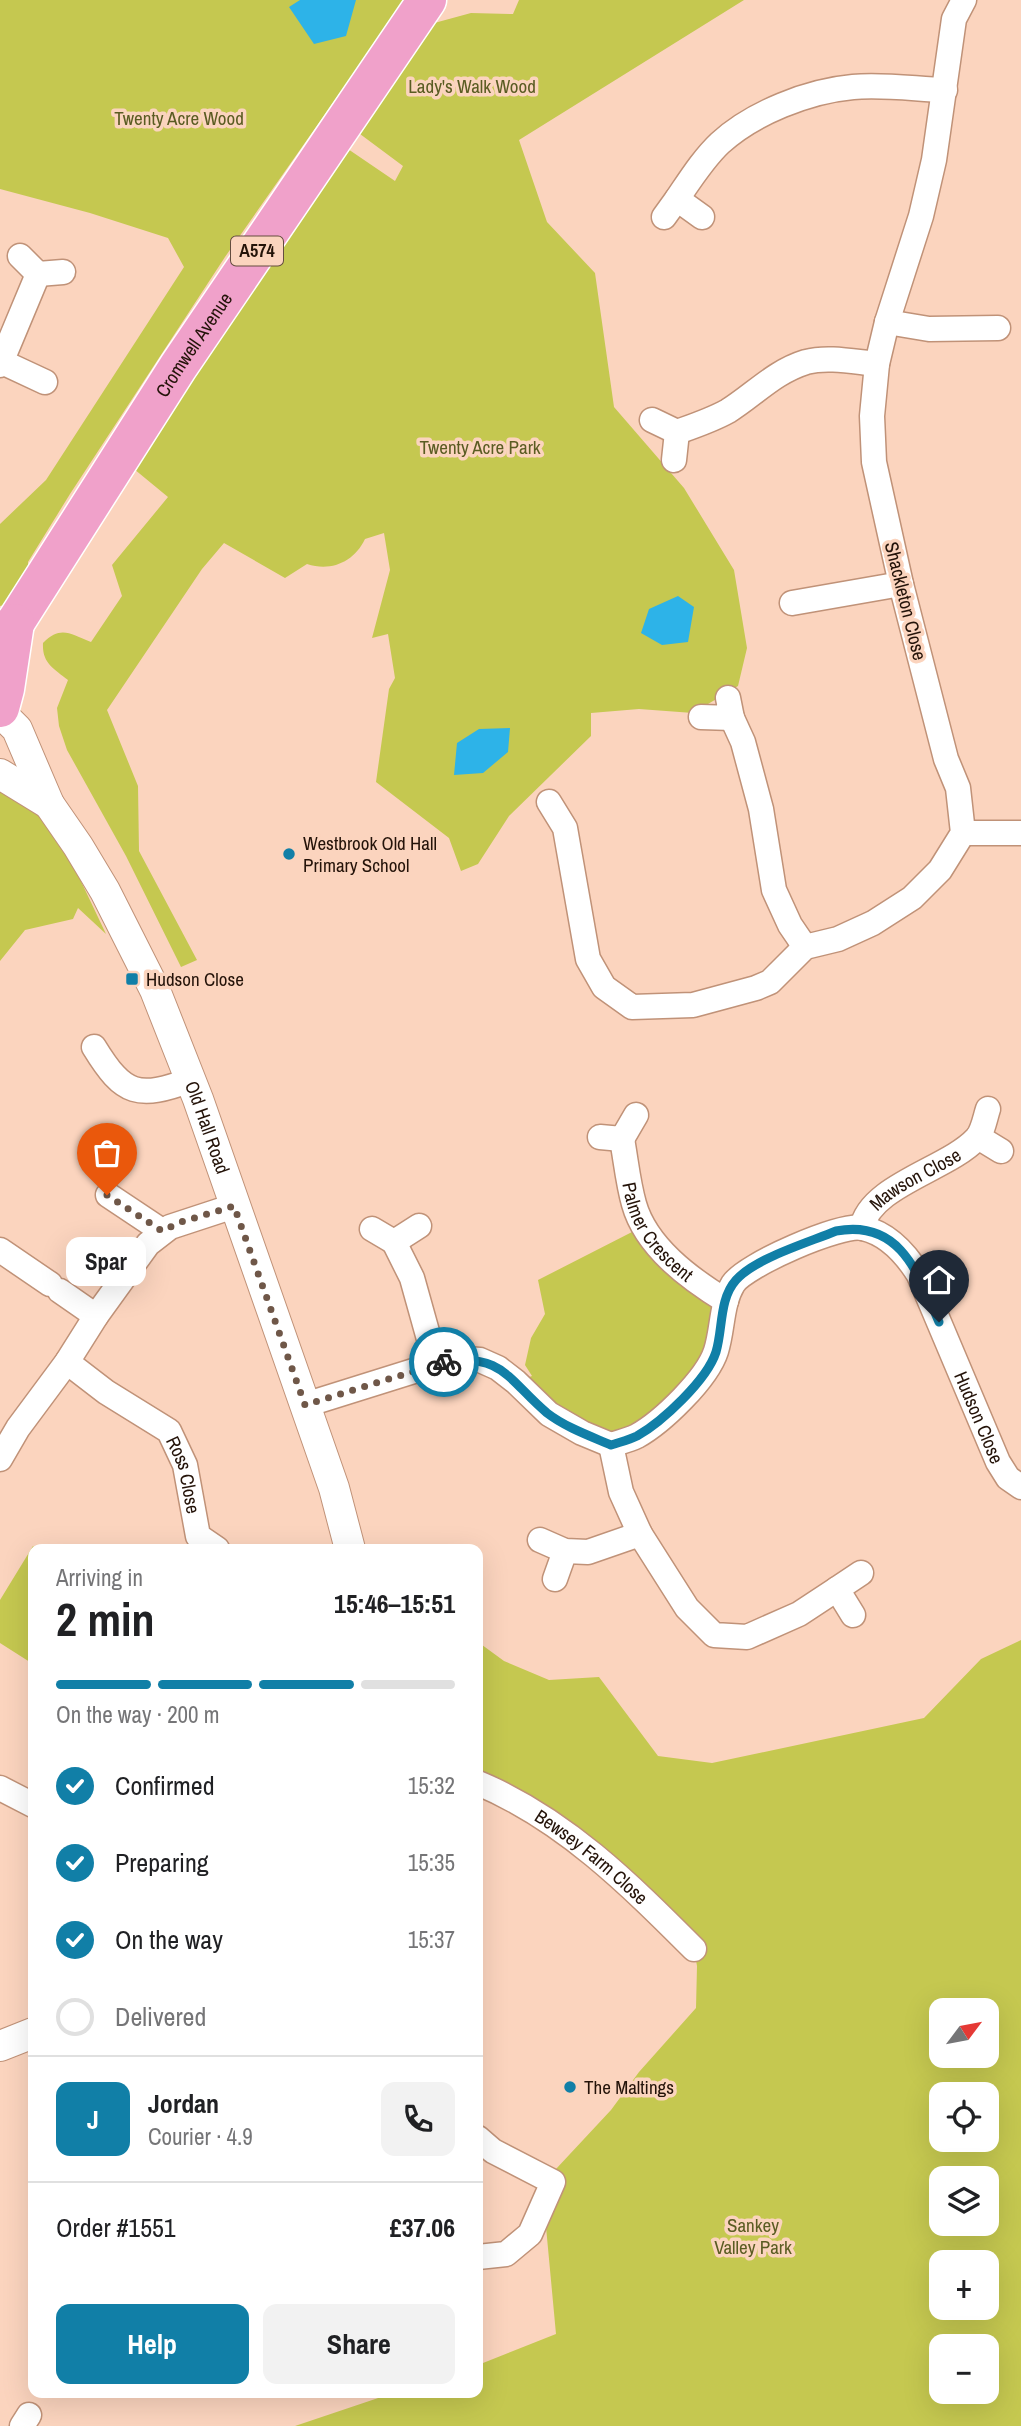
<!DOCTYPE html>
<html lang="en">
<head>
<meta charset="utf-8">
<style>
  :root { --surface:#fff; --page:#f2f2f2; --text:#202124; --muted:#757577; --line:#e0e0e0; --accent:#117fa7 }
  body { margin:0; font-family:"Archivo Narrow",sans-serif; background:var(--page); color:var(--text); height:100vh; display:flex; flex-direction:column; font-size:26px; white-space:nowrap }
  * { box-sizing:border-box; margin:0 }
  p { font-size:23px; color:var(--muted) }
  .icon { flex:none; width:38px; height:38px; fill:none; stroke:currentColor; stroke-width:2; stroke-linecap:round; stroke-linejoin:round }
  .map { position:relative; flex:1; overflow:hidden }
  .side { position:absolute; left:28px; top:1544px; width:455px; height:854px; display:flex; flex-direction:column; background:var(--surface); border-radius:14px; box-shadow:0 7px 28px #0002 }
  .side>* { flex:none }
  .needle { width:46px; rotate:58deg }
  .buttons { position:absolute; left:929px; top:1998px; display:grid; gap:14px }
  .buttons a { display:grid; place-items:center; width:70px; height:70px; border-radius:14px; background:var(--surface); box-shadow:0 7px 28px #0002; font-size:35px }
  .pin { position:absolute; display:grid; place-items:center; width:60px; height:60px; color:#fff; margin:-72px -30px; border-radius:50% 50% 50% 0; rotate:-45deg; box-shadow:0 0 7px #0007 }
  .pin .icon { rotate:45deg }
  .courier { position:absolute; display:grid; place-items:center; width:70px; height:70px; margin:-35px; border:5px solid #117fa7; border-radius:50%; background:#fff; color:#222; box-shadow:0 2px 9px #0007 }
  .bubble { position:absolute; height:49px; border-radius:14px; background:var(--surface); box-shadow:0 7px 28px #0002; font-size:23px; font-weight:700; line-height:49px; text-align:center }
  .overview em { font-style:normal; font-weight:700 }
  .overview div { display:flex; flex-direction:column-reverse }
  .overview { display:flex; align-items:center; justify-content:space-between; height:119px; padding:0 28px }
  h1 { font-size:46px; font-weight:700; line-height:52px }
  .bar { display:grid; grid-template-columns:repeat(4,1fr); gap:10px 7px; align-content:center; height:84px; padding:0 28px }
  .bar i { height:9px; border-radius:5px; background:var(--line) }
  .bar .current { background:var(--accent) }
  .bar p { grid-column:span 4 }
  .line { display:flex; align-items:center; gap:18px; padding:0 28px; border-top:2px solid var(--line) }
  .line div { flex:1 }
  .round { display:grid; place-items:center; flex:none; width:74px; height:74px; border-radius:14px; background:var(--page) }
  ol { padding:0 28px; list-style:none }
  li { display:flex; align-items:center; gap:21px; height:77px }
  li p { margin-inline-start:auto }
  li .icon { padding:7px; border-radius:50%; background:var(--accent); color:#fff; stroke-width:4 }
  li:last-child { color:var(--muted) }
  li i { width:38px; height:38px; border:4px solid var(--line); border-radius:50% }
  .button { display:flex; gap:14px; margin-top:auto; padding:14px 28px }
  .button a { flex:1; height:80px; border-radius:14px; background:var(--accent); color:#fff; font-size:28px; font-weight:700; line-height:80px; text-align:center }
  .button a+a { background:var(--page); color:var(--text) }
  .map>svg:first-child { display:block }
</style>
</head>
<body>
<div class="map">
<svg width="1021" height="2426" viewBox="0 0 1021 2426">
  <rect width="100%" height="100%" fill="#fbd4be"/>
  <path fill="#c5c850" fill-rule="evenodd" d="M0 0H405L225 257 70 494 28 562 29 578 13 603 0 606V524L46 480 184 267 168 238 90 213 0 189Z
    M519 0H744L519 140 547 222 595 273 614 407 684 488 734 570 747 648 738 686 693 713 639 709 591 713V736L509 816 478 864 461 871 449 838 376 782 389 689 395 678 388 634 372 638 390 570 384 533 365 539C354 562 331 572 307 564L285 578 224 543 202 569 107 710 138 786 139 851 197 960 181 967 126 856 67 750 59 726 57 708 68 680C53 668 42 663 43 643 61 625 70 634 91 642L122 596 112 565 168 497 134 469 345 147 395 181 403 166 356 131 427 25 471 13 513 14Z
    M0 787 38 810 69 856 106 934 78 908 73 919 25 930 0 961Z
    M632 1232 694 1293 726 1301 698 1382 611 1445 516 1382 532 1376 525 1365 531 1338 545 1314 538 1280Z
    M33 1546 38 1549H33V1664L0 1643V1600Z
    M1021 1640V2426H295L396 2392H478V2365L556 2334 542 2184 611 2110 639 2072 696 2008 697 1966 694 1949 609 1853 554 1810 478 1772V1642L504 1661 549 1680 599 1677 658 1756 712 1763 924 1718 981 1659ZM942 2011H987V2056H942ZM942 2095H987V2140H942ZM942 2179H987V2224H942ZM942 2263H987V2308H942ZM942 2347H987V2392H942Z"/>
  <path fill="#2db3e8" d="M300 0H356L346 36 314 44 289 7Z
    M678 596 694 607 688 642 662 645 641 633 649 609Z
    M510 728 508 752 483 773 454 775 457 743 479 729Z"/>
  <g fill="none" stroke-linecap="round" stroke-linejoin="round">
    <g stroke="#c09278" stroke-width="27">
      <g id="minor">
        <path d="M677 199C690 180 703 159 720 143 753 113 808 91 853 87 881 84 916 89 945 90"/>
        <path d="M664 217 677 199 702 217"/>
        <path d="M20 256 38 274 63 272"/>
        <path d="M887 322 929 329 998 328"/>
        <path d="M2 362 45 382"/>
        <path d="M0 365 38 274"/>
        <path d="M652 420 677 432C694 426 712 420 728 411 755 394 774 372 806 362 828 356 855 362 877 364"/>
        <path d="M674 460 677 432"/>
        <path d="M792 603 901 584"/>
        <path d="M701 717 732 718 728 698"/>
        <path d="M732 718 743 742 761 809 774 890 790 925 805 947"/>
        <path d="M549 802 565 828 588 959 604 987 632 1007 693 1005 756 988 770 982 805 947 838 939 873 923 912 898 940 870 963 833 958 788 946 759 901 584 874 462 872 416 877 364 887 322 921 216 934 160 954 19 964 0"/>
        <path d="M963 833H1021"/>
        <path d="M94 1047C124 1096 138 1099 191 1080"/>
        <path d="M600 1137 622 1139 636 1115"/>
        <path d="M978 1137 1001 1151"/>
        <path id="s1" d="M622 1139C626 1161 628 1183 634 1204 646 1247 690 1279 726 1301"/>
        <path d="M108 1195 162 1231"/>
        <path id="s2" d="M862 1228C869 1186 948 1169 976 1139 983 1132 985 1118 988 1109"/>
        <path d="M372 1229 394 1242 419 1226"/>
        <path d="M394 1242 412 1278 436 1364"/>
        <path d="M0 1250 50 1284"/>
        <path d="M60 1291 96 1316"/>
        <path id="s3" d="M67 1362 106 1392 169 1431 185 1465 198 1536 217 1549"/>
        <path id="s4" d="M305 1405 436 1364 465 1359 480 1360 498 1368 516 1382 549 1414 582 1433 611 1445C620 1442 629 1440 637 1436 662 1422 707 1379 716 1351 723 1329 721 1304 733 1284 745 1265 841 1223 863 1228 889 1234 906 1254 919 1275L998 1462 1008 1478 1021 1487"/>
        <path d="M611 1445 621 1492 640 1534 687 1608 714 1635 747 1637 799 1614 837 1589"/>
        <path d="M0 1459 18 1428 67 1362 96 1316 148 1244 170 1227 234 1206"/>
        <path d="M540 1540 565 1551 588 1552 640 1534"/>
        <path d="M555 1579 565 1551"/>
        <path d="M853 1615 837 1589 861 1573"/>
        <path id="s5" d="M478 1783C564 1819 629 1884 694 1949"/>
        <path d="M0 1788 33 1805"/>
        <path d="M478 2138 493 2151 553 2182 530 2234 506 2254 478 2257"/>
        <path d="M22 2426 29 2415"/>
      </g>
    </g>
    <g stroke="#c09278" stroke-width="32">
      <g id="tertiary">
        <path id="s6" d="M0 712 17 729 49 804 78 846 105 891 155 990 198 1099 312 1425 334 1488 350 1549"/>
        <path d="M0 774 49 804"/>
        <path d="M0 2046 33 2033"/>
      </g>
    </g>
    <g stroke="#fff" stroke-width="41">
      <g id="primary">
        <path id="s7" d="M0 635 15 623 178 367 427 0"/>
        <path d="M0 708 5 689 15 623"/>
      </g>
    </g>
    <use href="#minor" stroke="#fff" stroke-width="24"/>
    <use href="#tertiary" stroke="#fff" stroke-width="30"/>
    <use href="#primary" stroke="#f0a1ca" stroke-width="38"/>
  </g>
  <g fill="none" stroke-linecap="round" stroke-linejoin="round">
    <path stroke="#6f5748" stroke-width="7" stroke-dasharray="0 12.6" d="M107 1195 162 1231 181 1222 234 1206 305 1405 444 1362"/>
    <path stroke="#117fa7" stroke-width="9" d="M444 1362C503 1353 508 1380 547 1413 565 1427 590 1436 611 1445 620 1442 629 1440 637 1436 662 1422 707 1380 716 1352 723 1329 719 1299 736 1280 756 1258 807 1243 836 1231 900 1219 918 1273 939 1322"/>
  </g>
  <g fill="#117fa7" stroke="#fbd4be" stroke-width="2.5">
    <circle cx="289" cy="854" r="7"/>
    <rect x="125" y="972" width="14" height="14" rx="3.5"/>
    <circle cx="570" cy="2087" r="7"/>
  </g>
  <g text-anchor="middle" stroke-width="7" stroke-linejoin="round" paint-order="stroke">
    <rect fill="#fbd4be" stroke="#644d3f" stroke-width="2" x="231" y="236.5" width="52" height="29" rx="5"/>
    <g font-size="18" font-weight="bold" fill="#241309">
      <text x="257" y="257">A574</text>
    </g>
    <g font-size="19" fill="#5a5c22" stroke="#fbd4be">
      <text x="472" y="93">Lady's Walk Wood</text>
      <text x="179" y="125">Twenty Acre Wood</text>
      <text x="480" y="454">Twenty Acre Park</text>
      <text x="753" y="2232">Sankey<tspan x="753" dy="22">Valley Park</tspan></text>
    </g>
    <g font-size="19" fill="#241309" stroke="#fbd4be">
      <text dy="7" stroke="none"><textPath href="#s7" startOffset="350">Cromwell Avenue</textPath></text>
      <text transform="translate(906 601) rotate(76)" y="7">Shackleton Close</text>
      <text dy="7" stroke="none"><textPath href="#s6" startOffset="467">Old Hall Road</textPath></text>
      <text dy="7" stroke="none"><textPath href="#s2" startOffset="75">Mawson Close</textPath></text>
      <text dy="7" stroke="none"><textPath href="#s1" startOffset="102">Palmer Crescent</textPath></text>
      <text dy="7" stroke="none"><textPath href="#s4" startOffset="928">Hudson Close</textPath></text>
      <text dy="7" stroke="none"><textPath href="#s3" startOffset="170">Ross Close</textPath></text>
      <text dy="7" stroke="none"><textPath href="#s5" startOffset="136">Bewsey Farm Close</textPath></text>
    </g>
    <g font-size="19" fill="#241309" stroke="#fbd4be" text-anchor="start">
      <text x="303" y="850">Westbrook Old Hall<tspan x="303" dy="22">Primary School</tspan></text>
      <text x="146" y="986">Hudson Close</text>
      <text x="584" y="2094">The Maltings</text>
    </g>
  </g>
</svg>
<div class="buttons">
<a><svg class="needle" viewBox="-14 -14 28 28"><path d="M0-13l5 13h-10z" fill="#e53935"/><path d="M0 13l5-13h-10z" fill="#757577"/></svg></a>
<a><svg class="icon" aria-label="locate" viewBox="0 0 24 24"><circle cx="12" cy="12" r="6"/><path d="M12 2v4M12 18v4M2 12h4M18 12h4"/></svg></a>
<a><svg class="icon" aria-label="layers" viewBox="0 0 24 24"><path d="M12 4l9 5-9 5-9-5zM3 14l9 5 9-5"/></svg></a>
<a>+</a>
<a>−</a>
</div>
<div class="pin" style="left:107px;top:1195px;background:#ea580c"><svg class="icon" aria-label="bag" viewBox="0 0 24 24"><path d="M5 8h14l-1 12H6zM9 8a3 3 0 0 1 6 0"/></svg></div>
<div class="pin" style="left:939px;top:1322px;background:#1f2937"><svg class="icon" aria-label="home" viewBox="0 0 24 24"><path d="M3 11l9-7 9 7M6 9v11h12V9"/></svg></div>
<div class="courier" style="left:444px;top:1362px"><svg class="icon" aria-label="bike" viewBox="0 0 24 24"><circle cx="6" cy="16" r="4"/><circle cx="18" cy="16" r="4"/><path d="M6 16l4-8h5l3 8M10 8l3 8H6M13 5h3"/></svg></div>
<div class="bubble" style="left:66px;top:1237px;width:80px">Spar</div>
<section class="side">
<div class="overview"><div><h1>2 min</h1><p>Arriving in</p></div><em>15:46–15:51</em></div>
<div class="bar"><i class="current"></i><i class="current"></i><i class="current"></i><i></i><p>On the way · 200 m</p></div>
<ol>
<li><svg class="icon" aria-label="check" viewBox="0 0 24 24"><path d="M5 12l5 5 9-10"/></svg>Confirmed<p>15:32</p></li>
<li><svg class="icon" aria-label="check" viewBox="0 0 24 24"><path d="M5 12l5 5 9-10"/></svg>Preparing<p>15:35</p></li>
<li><svg class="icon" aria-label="check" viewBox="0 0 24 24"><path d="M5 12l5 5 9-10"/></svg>On the way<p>15:37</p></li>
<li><i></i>Delivered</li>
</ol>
<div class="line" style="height:126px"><b class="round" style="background:var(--accent);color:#fff">J</b><div><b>Jordan</b><p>Courier · 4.9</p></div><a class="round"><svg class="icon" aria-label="phone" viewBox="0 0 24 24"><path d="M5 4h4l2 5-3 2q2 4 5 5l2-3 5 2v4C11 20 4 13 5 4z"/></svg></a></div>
<div class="line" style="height:91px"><div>Order #1551</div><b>£37.06</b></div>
<div class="button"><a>Help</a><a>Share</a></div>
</section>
</div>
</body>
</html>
